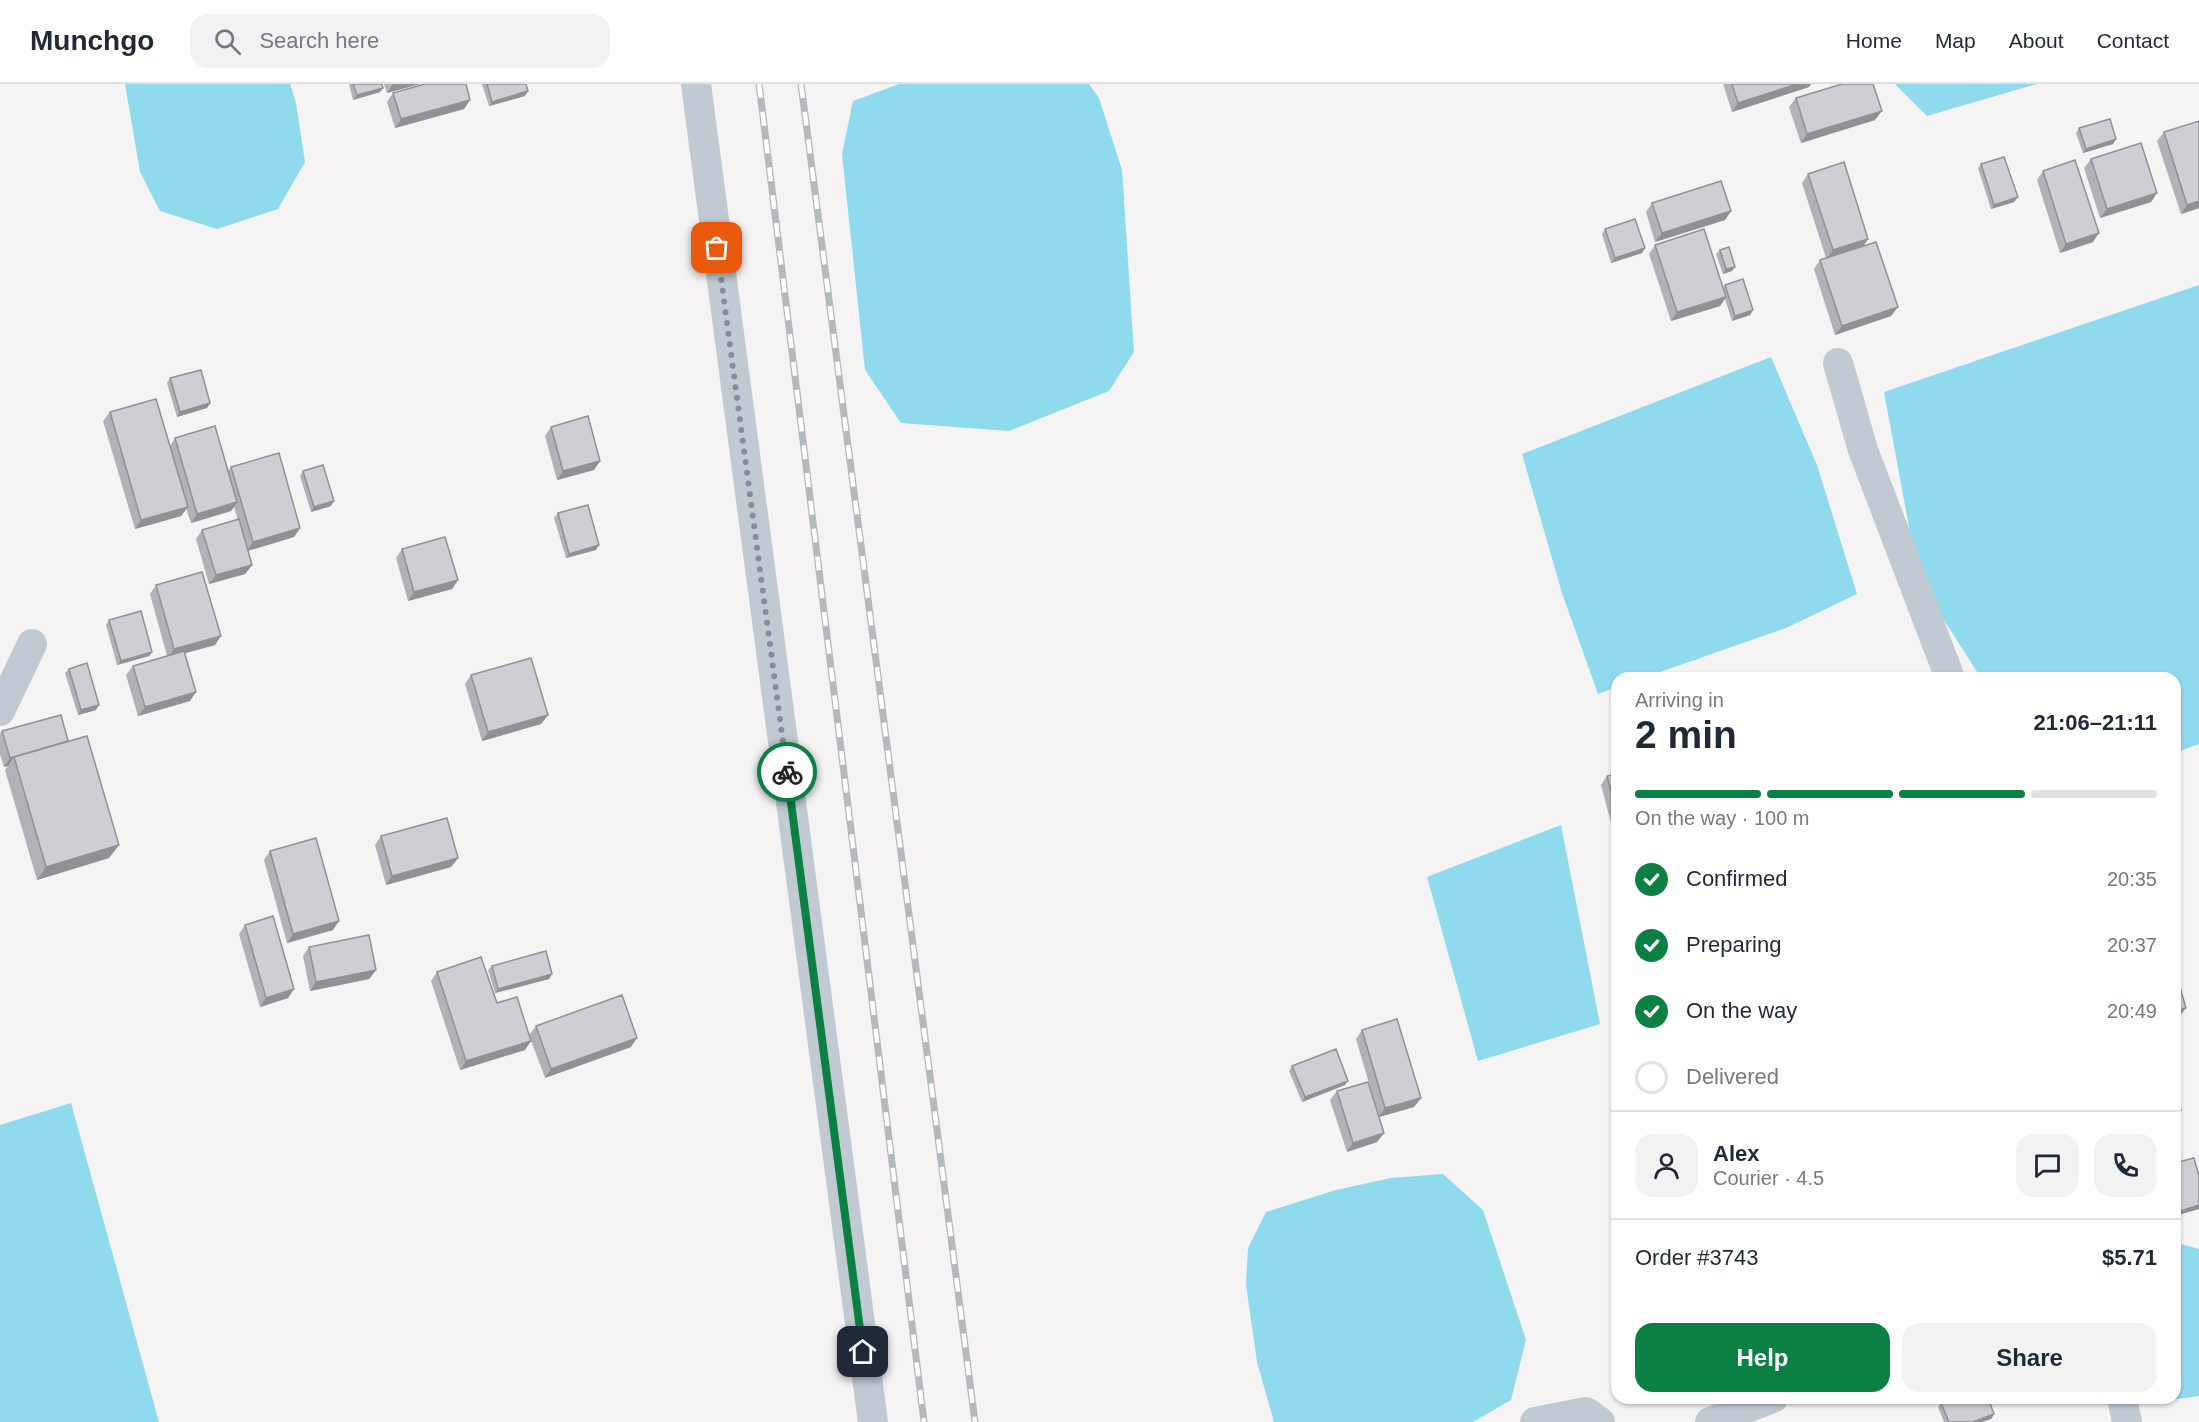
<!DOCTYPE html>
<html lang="en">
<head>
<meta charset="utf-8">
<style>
  :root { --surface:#fff; --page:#f2f2f3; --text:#1f2937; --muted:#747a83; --line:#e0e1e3; --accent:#0b8043 }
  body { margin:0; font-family:Arial,sans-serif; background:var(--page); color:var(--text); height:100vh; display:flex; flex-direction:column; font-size:22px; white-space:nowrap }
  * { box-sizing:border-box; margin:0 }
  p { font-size:20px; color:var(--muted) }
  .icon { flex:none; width:33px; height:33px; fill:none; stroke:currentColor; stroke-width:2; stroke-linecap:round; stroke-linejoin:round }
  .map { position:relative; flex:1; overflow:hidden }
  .details { position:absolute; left:1611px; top:588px; width:570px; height:732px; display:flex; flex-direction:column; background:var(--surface); border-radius:18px; box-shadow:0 2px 4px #0004 }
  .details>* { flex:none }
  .pin { position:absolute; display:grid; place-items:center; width:51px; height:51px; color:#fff; margin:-26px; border-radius:12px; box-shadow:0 3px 9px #0006 }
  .courier { position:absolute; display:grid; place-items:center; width:60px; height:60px; margin:-30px; border:4px solid #0b8043; border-radius:50%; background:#fff; color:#222; box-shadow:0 2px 8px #0007 }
  .head em { font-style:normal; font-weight:700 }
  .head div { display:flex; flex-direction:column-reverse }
  .head { display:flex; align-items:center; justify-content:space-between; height:102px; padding:0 24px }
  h1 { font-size:39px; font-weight:700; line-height:45px }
  .bar { display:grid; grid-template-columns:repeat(4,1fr); gap:9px 6px; align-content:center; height:72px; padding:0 24px }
  .bar i { height:8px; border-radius:4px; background:var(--line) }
  .bar .selected { background:var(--accent) }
  .bar p { grid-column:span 4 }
  .line { display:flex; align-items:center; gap:15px; padding:0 24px; border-top:2px solid var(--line) }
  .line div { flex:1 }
  .round { display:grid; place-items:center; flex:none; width:63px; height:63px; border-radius:18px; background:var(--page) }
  ol { padding:0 24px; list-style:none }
  li { display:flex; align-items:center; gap:18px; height:66px }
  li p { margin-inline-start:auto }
  li .icon { padding:6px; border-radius:50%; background:var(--accent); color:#fff; stroke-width:4 }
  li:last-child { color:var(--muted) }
  li i { width:33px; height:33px; border:3px solid var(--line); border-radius:50% }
  .primary-button { display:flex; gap:12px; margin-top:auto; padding:12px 24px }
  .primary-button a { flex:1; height:69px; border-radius:18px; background:var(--accent); color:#fff; font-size:24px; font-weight:700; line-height:69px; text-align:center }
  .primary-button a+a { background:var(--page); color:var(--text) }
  header { display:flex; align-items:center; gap:36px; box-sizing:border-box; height:84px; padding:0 30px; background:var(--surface); border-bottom:2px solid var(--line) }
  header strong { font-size:28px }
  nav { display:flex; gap:33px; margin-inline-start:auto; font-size:21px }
  .search { width:420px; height:54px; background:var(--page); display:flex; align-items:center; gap:15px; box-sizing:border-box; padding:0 21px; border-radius:18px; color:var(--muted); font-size:22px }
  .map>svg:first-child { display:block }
</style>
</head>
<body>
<header>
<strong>Munchgo</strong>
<div class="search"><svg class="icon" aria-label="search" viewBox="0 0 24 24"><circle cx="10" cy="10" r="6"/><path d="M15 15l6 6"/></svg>Search here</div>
<nav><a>Home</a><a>Map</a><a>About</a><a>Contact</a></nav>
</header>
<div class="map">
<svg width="2199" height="1338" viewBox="0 0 2199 1338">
  <rect width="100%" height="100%" fill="#f5f3f3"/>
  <path fill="#90daee" d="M125 0H290L296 19 305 78 278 125 217 145 160 127 140 88Z
    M899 0H1089L1099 14 1122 86 1134 268 1109 307 1009 347 901 339 865 286 842 70 853 17Z
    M1895 0H2037L1927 32Z
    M2199 201V660L2175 669V594H1981L1919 497 1884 308Z
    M1771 273 1817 381 1857 510 1786 544 1643 594H1617V603L1598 610 1562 509 1522 370Z
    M1561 741 1600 940 1478 977 1427 793Z
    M71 1019 159 1338H0V1041Z
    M1443 1090 1483 1126 1526 1256 1511 1316 1473 1338H1274L1257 1278 1246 1201 1248 1164 1266 1128 1336 1106 1391 1094Z
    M2175 1160H2181L2199 1165V1312L2163 1317 2161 1314H2175Z"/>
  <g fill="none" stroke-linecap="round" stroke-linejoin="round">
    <path stroke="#c1cad2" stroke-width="30" d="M696 0 873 1338
      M1838 279 1863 366 1950 594
      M0 627 32 560
      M2122 1314 2127 1338
      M1535 1338 1586 1328 1600 1338
      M1710 1338 1773 1314"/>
    <g stroke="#b5b8bd" stroke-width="7">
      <path id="rail" d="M759 0 924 1338
        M801 0 975 1338"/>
    </g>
    <use href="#rail" stroke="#fff" stroke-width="4.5" stroke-dasharray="14" stroke-linecap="butt"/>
  </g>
  <path fill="#b0b2b7" d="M349 0H382L383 4 380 8 353 16Z
    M384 0H420L387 9Z
    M482 0H526L525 12 489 22Z
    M1723 0H1811L1809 3 1732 28Z
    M393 9 470 16 464 25 395 44 387 18Z
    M1796 14 1875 36 1801 59 1789 23Z
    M2199 37V124L2181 130 2157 57 2164 48Z
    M2079 44 2116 55 2113 60 2083 69 2076 49Z
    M2091 75 2157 109 2151 118 2100 134 2084 84Z
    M1981 80 2018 113 2014 118 1991 125 1978 84Z
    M2043 87 2093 158 2060 169 2037 96Z
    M1808 90 1868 155 1863 162 1891 232 1835 251 1814 185 1820 176 1826 174 1802 99Z
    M1652 119 1731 127 1725 136 1655 158 1646 128Z
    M1605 145 1642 169 1611 179 1602 150Z
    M1655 161 1723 204 1725 201 1753 226 1750 231 1732 237 1725 215 1720 222 1671 237 1649 170Z
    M1720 166 1735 183 1732 187 1723 190 1716 170Z
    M170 294 210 319 207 324 177 333 167 299Z
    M110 328 170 362 175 354 228 387 231 383 300 444 294 453 248 467 252 481 245 490 209 500 196 455 202 446 238 436 234 423 231 427 191 439 186 424 181 432 135 445 103 337Z
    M551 343 600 377 594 386 557 396 545 352Z
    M303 387 331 422 311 428 300 392Z
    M558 429 596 466 566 474 554 434Z
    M402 465 458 496 452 505 408 517 396 474Z
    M156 501 215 561 185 569 190 617 138 632 126 591 133 582 167 572 150 510Z
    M109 536 152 568 149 572 117 581 106 541Z
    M69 585 96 626 78 631 65 589Z
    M471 591 548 631 541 640 482 657 465 600Z
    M2 647 68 657 119 761 109 774 37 796 5 686 8 682 4 683 0 670V650Z
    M1617 690V754H1615L1601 701 1607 692Z
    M381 752 458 774 451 783 386 801 375 761Z
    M270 767 333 846 287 859 264 776Z
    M245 841 294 905 288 914 260 923 239 850Z
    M309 863 376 886 369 895 310 907 303 872Z
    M492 882 552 890 549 895 495 909 488 886Z
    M437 888 497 919 525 966 460 986 431 897Z
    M536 942 631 963 545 994 529 951Z
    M1362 946 1421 1014 1414 1023 1379 1033 1356 955Z
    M1292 982 1345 1001 1302 1018 1289 987Z
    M1337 1007 1384 1049 1377 1058 1347 1068 1330 1016Z
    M2175 1079 2199 1092V1125L2178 1131 2175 1122Z
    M1941 1319 1994 1330 1991 1335 1982 1338H1944L1938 1323Z"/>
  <path fill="#909195" d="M393 0H420L387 9Z
    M1797 0H1811L1809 3 1732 28 1738 19Z
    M383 4 380 8 353 16 357 11Z
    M528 7 525 12 489 22 492 18Z
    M470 16 464 25 395 44 401 35Z
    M1882 27 1875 36 1801 59 1807 50Z
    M2116 55 2113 60 2083 69 2086 65Z
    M2157 109 2151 118 2100 134 2107 125Z
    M2018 113 2014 118 1991 125 1994 121Z
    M2199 117V124L2181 130 2187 121Z
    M1731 127 1725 136 1655 158 1662 149Z
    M2099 149 2093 158 2060 169 2066 160Z
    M1868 155 1862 164 1827 175 1833 166Z
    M1645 164 1642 169 1611 179 1615 174Z
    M1735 183 1732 187 1723 190 1726 185Z
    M1726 213 1720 222 1671 237 1677 228Z
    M1898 223 1891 232 1835 251 1842 242Z
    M1753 226 1750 231 1732 237 1735 232Z
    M210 319 207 324 177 333 180 328Z
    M600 377 594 386 557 396 563 387Z
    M334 417 331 422 311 428 314 423Z
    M237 418 231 427 191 439 197 430Z
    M188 423 181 432 135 445 141 436Z
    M300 444 294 453 247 467 253 458Z
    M599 461 596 466 566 474 569 470Z
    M252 481 245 490 209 500 216 491Z
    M458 496 452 505 408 517 414 508Z
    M221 552 215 561 168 574 174 565Z
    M152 568 149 572 117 581 121 577Z
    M196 608 190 617 138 632 145 623Z
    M99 621 96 626 78 631 81 626Z
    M548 631 541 640 482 657 488 648Z
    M68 657 14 673 8 682 4 683 10 674Z
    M119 761 109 774 37 796 46 783Z
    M458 774 451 783 386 801 392 792Z
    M339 837 333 846 287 859 293 850Z
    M376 886 369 895 310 907 316 898Z
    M552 890 549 895 495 909 498 905Z
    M294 905 288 914 260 923 266 914Z
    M2186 924 2179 933 2175 934V927Z
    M637 954 631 963 545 994 551 985Z
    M531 957 525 966 460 986 466 977Z
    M1348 997 1345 1001 1302 1018 1305 1013Z
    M1421 1014 1414 1023 1379 1033 1385 1024Z
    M2181 1026 2178 1030 2175 1031V1028Z
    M1384 1049 1377 1058 1347 1068 1353 1059Z
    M2199 1121V1125L2178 1131 2181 1127Z
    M1994 1330 1991 1335 1982 1338H1973Z"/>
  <path fill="#cdcfd5" stroke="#909195" stroke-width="1.5" d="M353 0H382L383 4 357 11Z
    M425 0H466L470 16 401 35 393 9Z
    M487 0H526L528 7 492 18Z
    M1732 0H1797L1738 19Z
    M1842 0H1873L1882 27 1807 50 1796 14Z
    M2110 35 2116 55 2086 65 2079 44Z
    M2199 37V117L2187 121 2164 48Z
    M2141 59 2157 109 2107 125 2091 75Z
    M2004 73 2018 113 1994 121 1981 80Z
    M2075 76 2099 149 2066 160 2043 87Z
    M1844 78 1868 155 1833 166 1808 90Z
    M1721 97 1731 127 1662 149 1652 119Z
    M1635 135 1645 164 1615 174 1605 145Z
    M1704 145 1726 213 1677 228 1655 161Z
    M1876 158 1898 223 1842 242 1820 176Z
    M1729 163 1735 183 1726 185 1720 166Z
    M1743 195 1753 226 1735 232 1725 201Z
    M201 286 210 319 180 328 170 294Z
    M156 315 188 423 141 436 110 328Z
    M588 332 600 377 563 387 551 343Z
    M215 342 237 418 197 430 175 354Z
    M279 369 300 444 253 458 231 383Z
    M323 381 334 417 314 423 303 387Z
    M588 421 599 461 569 470 558 429Z
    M239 435 252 481 216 491 202 446Z
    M445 453 458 496 414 508 402 465Z
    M202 488 221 552 174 565 156 501Z
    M141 527 152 568 121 577 109 536Z
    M184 567 196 608 145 623 133 582Z
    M531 574 548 631 488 648 471 591Z
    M87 579 99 621 81 626 69 585Z
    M61 631 68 657 10 674 2 647Z
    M87 652 119 761 46 783 14 673Z
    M1617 690V729L1607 692Z
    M447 734 458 774 392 792 381 752Z
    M316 754 339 837 293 850 270 767Z
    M273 832 294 905 266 914 245 841Z
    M369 851 376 886 316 898 309 863Z
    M546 867 552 890 498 905 492 882Z
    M481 873 497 919 517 913 531 957 466 977 437 888Z
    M2175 886 2186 924 2175 927Z
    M622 911 637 954 551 985 536 942Z
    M1397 935 1421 1014 1385 1024 1362 946Z
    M1336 965 1348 997 1305 1013 1292 982Z
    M1368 998 1384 1049 1353 1059 1337 1007Z
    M2175 1010 2181 1026 2175 1028Z
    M2194 1074 2199 1092V1121L2181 1127 2175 1106V1079Z
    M1954 1314H1988L1994 1330 1973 1338H1949L1941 1319Z"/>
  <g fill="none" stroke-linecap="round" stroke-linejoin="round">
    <path stroke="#868d94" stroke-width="6" stroke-dasharray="0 10.8" d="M717 164 787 688"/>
    <path stroke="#0b8043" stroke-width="8" d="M787 688 863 1268"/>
  </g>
</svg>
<div class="pin" style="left:717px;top:164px;background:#ea580c"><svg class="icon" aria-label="bag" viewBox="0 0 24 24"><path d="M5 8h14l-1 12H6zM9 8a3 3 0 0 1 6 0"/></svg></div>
<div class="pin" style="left:863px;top:1268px;background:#1f2937"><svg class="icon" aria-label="home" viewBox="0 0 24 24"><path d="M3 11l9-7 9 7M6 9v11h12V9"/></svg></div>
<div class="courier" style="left:787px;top:688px"><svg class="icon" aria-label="bike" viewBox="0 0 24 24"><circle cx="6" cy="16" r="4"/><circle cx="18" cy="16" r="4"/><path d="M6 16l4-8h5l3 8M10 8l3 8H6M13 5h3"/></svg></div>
<section class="details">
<div class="head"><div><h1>2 min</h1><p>Arriving in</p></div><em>21:06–21:11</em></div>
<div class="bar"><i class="selected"></i><i class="selected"></i><i class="selected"></i><i></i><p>On the way · 100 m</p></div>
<ol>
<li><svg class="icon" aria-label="check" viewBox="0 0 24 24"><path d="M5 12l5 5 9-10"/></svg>Confirmed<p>20:35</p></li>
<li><svg class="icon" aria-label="check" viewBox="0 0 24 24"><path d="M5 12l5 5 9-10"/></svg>Preparing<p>20:37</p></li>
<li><svg class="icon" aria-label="check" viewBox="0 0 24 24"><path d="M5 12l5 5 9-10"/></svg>On the way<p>20:49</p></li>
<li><i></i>Delivered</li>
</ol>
<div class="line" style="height:108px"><a class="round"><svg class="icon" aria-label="person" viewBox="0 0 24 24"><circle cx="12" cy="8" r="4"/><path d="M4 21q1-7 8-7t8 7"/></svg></a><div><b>Alex</b><p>Courier · 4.5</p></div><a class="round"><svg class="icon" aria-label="chat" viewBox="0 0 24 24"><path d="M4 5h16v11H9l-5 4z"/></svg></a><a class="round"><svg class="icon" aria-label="phone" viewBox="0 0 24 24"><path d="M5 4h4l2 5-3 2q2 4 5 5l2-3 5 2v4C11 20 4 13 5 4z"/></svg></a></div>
<div class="line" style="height:78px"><div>Order #3743</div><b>$5.71</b></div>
<div class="primary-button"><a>Help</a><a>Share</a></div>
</section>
</div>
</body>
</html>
